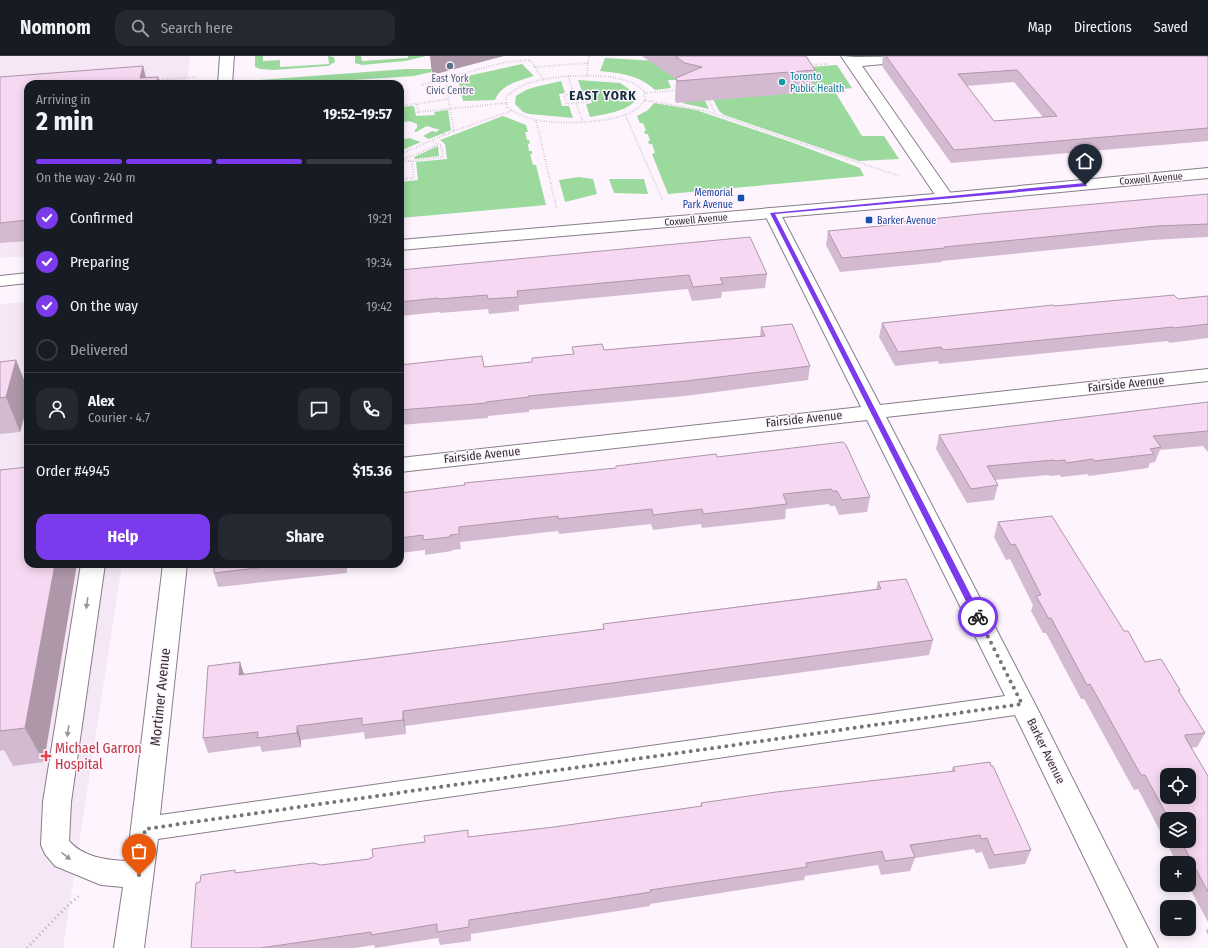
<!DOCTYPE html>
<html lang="en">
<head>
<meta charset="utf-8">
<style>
  :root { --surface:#171b24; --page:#242831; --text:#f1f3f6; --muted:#9ea1a6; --line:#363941; --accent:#7c3aed }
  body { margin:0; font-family:"Fira Sans Condensed",sans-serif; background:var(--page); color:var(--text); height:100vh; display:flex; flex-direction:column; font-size:15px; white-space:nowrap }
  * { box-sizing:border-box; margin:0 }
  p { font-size:13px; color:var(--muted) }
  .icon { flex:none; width:22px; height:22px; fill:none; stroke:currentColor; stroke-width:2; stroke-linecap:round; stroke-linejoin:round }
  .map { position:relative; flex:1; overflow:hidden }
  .sheet { position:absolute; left:24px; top:24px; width:380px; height:488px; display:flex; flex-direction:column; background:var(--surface); border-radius:12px; box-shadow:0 2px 10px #0003 }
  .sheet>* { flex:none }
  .controls { position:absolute; left:1160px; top:712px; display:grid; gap:8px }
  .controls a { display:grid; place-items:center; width:36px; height:36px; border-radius:8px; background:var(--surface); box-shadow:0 2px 10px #0003; font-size:20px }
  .pin { position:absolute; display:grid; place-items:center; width:34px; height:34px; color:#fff; margin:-41px -17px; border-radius:50% 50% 50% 0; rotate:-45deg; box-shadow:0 0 4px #0007 }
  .pin .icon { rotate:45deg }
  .courier { position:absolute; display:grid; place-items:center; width:40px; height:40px; margin:-20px; border:3px solid #7c3aed; border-radius:50%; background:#fff; color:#222; box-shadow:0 1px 5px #0007 }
  .head em { font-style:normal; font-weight:700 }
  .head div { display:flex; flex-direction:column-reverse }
  .head { display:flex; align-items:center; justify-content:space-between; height:68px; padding:0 12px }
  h1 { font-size:26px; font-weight:700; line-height:30px }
  .bar { display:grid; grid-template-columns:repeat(4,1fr); gap:6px 4px; align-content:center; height:48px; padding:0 12px }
  .bar i { height:5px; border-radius:3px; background:var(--line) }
  .bar .active { background:var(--accent) }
  .bar p { grid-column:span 4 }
  .line { display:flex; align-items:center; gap:10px; padding:0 12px; border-top:1px solid var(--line) }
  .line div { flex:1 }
  .round { display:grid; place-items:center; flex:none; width:42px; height:42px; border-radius:12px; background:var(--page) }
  ol { padding:0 12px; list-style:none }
  li { display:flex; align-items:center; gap:12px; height:44px }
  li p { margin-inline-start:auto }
  li .icon { padding:4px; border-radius:50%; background:var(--accent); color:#fff; stroke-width:4 }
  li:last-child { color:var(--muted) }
  li i { width:22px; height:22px; border:2px solid var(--line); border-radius:50% }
  .action { display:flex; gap:8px; margin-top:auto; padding:8px 12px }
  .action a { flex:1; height:46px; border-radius:12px; background:var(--accent); color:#fff; font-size:16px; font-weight:700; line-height:46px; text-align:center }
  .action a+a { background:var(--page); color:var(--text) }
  header { display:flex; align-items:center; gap:24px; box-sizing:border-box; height:56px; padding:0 20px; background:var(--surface); border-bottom:1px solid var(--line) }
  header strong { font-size:19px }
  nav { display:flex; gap:22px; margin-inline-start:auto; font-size:14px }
  .search { width:280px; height:36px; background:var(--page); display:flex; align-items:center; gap:10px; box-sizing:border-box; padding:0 14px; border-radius:12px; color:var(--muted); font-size:15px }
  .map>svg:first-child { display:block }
</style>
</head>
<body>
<header>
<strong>Nomnom</strong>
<div class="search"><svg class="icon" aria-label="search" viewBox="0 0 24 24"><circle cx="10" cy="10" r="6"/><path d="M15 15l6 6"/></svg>Search here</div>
<nav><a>Map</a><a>Directions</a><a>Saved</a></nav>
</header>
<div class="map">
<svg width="1208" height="892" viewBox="0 0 1208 892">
  <rect width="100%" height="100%" fill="#fdf4fe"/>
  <path fill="#f6e7f7" d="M0 0H190L187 28H28V200L0 202Z
    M28 246V508H122L63 892H0V248Z"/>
  <path fill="#9bd99c" d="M255 0H263V5L280 4V11L329 8 328 0 334 1 335 6 328 10 274 14 260 13 255 11Z
    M355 0H361L362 5 408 2V0H426L405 5 362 9 355 7Z
    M605 2 659 5 689 9 709 53 682 47 691 42 679 24H668L671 32 655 34C639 19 620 17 600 15Z
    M522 8 534 20C519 25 501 28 495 44L463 45 458 22Z
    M837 9 852 32 834 34 862 80H884L899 103 859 105 724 59 719 55 701 19Z
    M406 13H431V16L414 20 292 28H253V26L259 24Z
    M578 24 620 27 635 37V45C625 56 605 58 590 61L586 48 592 47 588 35 582 36Z
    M561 25 565 37 559 38 562 50H569L573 62 529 58 523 56 515 48 516 40 526 34 535 31Z
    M654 47 696 54 791 86 855 110 860 112 864 120 668 138 652 98 655 97 652 88H649L648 85H650L648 78H645L644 75H646L643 67H640L637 60 648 54Z
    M414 50 416 60 435 59 434 56 448 54 451 74 429 83 423 80 432 75 436 76 440 74 427 70 416 76 414 75 417 72V68L409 65 400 67V51Z
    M503 60 526 69 528 76H525L527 84H529L530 87 528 88 529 95H532V98H530L533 109H536L546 149 400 162V126L418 124 416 106 447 103 445 88 440 84Z
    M409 82 421 86 400 95V84Z
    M438 90 439 100 415 103 414 101Z
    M579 121 593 123 597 138 565 146 559 124Z
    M609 123H644L648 138 614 137Z"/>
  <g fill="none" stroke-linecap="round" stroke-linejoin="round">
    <g stroke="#877f87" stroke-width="2">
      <path id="minor" d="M220 0H234L232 28H218Z
        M841 0 856 1 932 0 930 3 925 4 862 10 954 142 952 146 946 147 940 146Z
        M772 152 778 153 780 157 880 349 1208 313V325L886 361 1035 648 1158 892H1128L1015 659 158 783 144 892H114L123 831 101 829 55 810 45 798 41 789 43 746 81 508H105L71 746 69 785C83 801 106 804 127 805L163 508H187L160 759 1005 640 867 364 400 416V402L861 351 764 157 766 153Z"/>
    </g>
    <g stroke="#877f87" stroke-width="2">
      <path id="major" d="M1208 112V122L946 147 400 194V184L946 137Z
        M28 217V227L0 230V220Z"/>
    </g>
    <path stroke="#b6afb7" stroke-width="2" stroke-dasharray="0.5 2" stroke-linecap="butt" d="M809 9 828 8
      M535 11 543 23
      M568 20C593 20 625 17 644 35L645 43C634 70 555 69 532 63 522 60 515 57 507 51L506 41C523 24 545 23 568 20Z
      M568 20 574 38
      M587 20 588 7
      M157 24 196 21
      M421 29 445 22
      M584 37 587 46 567 48 564 39Z
      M645 37 679 34
      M708 42 715 57
      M644 44 706 55 899 120
      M576 47 583 66
      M417 48 448 43
      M400 49 417 48 418 56 506 47
      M625 58 663 145
      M536 64 557 154
      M439 75 445 79
      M454 75 511 55
      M400 98 454 75 445 22 507 6 530 4 535 11 588 7 589 0
      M400 105 437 89
      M403 105H412
      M400 123 414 122 412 105 443 101 441 89 432 85"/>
    <path stroke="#b6afb7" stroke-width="3" stroke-dasharray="1 3.5" stroke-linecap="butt" d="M27 892 65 852 81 838"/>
    <use href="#minor" fill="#fff" fill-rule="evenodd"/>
    <use href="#major" fill="#fff" fill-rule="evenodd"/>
  </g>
  <path fill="#d4bad0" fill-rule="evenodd" d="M642 0H806L815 14 812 36 676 47 675 44 676 23Z
    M883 0H1208V85L951 107 882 10ZM1014 26 1043 61 994 65 967 30Z
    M143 10 146 21H158L160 28H28V185L0 187V21Z
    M1208 138V181L1152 184 942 205V206L840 216 826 189 828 175 900 168 901 166Z
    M400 214 767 218 765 232 722 236 721 242 692 245 688 233 519 249V255L489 258 488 253 440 257V256L400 260Z
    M1208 240V282L1169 287 1168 285 939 308 938 305 895 310 879 281 882 267 1055 250 1178 243Z
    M761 271 810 310 808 324 685 340 529 354V356L488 360V362L400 369V309L484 311 532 306V302L573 298 572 291 604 294 760 280Z
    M16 304 28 334V347L20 376 0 378V306Z
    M1208 346V396L1203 390 1160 394 1155 406 1150 407 1148 412 1089 420 1087 418 1061 421 1060 419 1050 420 1049 419 995 424 998 429 994 444 967 447 936 393 939 379Z
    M717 401 870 441 867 456 839 459 835 450H830L829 448 786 453 785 463 702 472 701 468 653 474 651 468 559 478 558 475 460 486 461 493 452 494V495L425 499V494L400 497V437L616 412Z
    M0 414 44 706 13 710 4 694 0 695Z
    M998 466 1124 575 1145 606 1180 634 1179 635 1205 677 1197 691 1191 692 1208 720V866L1188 829H1189V807H1177L1138 733 1134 734 1084 643H1081L1046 577H1043L1031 555 1033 549 1010 503 1006 504 994 481ZM1167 763H1189V785H1167Z
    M214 508H346L347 517 218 531 214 517Z
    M878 526 933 584 929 599 405 670 406 678 365 683 364 676 301 684V691L262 696 260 690 208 697 203 682 244 618 603 573V568L876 533Z
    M953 711 1031 794 1025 808 989 813 982 796 976 797 974 793 915 802 910 815 881 819 878 809 805 820 804 824 650 848V850L471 878V885L440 889 438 882 375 892 374 889 355 892H191L200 826 236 817 321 809 369 803 468 781 554 771 701 750V747L951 716Z
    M1208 872V879L1206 875Z"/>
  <path fill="#ad97a9" d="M430 0H504L432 19Z
    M143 10 147 28 140 22Z
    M158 21 160 28H156Z
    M16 304 28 334V347L20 376 6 341Z
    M55 508H77L44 706 25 672Z
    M345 508H346L347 517Z
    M240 606 245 621 239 619Z
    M403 655 405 670 406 678 403 664Z
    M297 670 301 684V691L297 677Z"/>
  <path fill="#f7d8f2" stroke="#ad97a9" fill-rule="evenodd" d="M675 0H806L815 14 677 25 676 22 702 11 685 7Z
    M886 0H1208V72L954 94ZM1017 14 1057 60 994 65 958 18Z
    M143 10 140 22 158 21 156 28H28V164L0 167V21Z
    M1208 138V168L1157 170 944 191 945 192 842 202 828 175 901 168V166L980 158Z
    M750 181 767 218 720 222 723 228 693 231 689 219 517 235 518 241 488 243 487 239 439 243 438 242 400 246V214Z
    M1174 239 1178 243 1208 240V268L1174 272 1173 271 943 294 941 291 898 296 882 267 1053 249 1055 250Z
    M792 268 810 310 686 325 528 340 529 341 486 346 487 347 400 354V309L482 300 484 311 532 306V302L574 298 572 291 602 288 604 294 765 280 761 271Z
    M16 304 6 341 0 342V306Z
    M1208 346V375L1153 380 1161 391 1150 393 1154 398 1094 405 1093 403 1066 407 1065 404 1055 405 1054 404 987 410 998 429 971 433 939 379Z
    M843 386 846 389 870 441 842 444 837 435H833L831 433 783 438 787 448 703 458 702 453 653 459 652 453 558 463V460L459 471V478L450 479V481L423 484V479L400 482V437L465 429 464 427 616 412V410L716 398 717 401Z
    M28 411V508H55L25 672 0 675V414Z
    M1052 460 1124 575H1128L1145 606 1161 603 1180 634H1178L1205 677 1185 679V681L1208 720V836L1181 785H1189V763H1169L1145 719H1141L1090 628 1087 629 1051 562 1049 563 1036 540 1041 539 1015 488 1011 489 998 466ZM1167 719H1189V741H1167Z
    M214 508H291L214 517Z
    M906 523 933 584 403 655V664L362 669V662L297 670V677L257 682 258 676 203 682 208 610 240 606 239 619 360 604 604 573 603 568 881 533 878 526Z
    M990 706 991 710H993L1031 794 994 799 987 782 981 783 980 779 910 789 915 801 885 805 882 795 806 807 807 811 650 834 651 836 469 864V871L437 876V868L371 879V876L260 892H191L196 827 200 826 201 819 235 814V817L313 807 321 809 369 803 373 801 372 793 425 786 424 780 468 774V781L554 771 702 750 701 747 776 736 955 715 953 711Z"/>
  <defs><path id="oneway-solid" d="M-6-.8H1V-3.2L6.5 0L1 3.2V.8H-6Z"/></defs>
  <g fill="#989798">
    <use href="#oneway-solid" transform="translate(87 547) rotate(98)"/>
    <use href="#oneway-solid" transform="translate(68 675) rotate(99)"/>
    <use href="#oneway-solid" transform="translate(66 800) rotate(38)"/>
  </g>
  <path fill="#7c3aed" d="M1085 127 1087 130 775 158 982 561 978 563 974 561 770 157Z"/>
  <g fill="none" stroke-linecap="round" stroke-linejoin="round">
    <path stroke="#797479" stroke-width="4" stroke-dasharray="0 7.2" d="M139 819 145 773 1022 648 978 561"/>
  </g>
  <circle fill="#5c6f8a" stroke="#fdf4fe" stroke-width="1.5" cx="450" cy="10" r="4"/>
  <circle fill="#0f9aa8" stroke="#fdf4fe" stroke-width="1.5" cx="782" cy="26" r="4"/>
  <g fill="#1a4fb4" stroke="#fdf4fe" stroke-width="1.5">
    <rect x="737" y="138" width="8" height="8" rx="2"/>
    <rect x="865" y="160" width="8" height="8" rx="2"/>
  </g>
  <path fill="#e0444e" stroke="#fdf4fe" stroke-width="1.5" d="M44 694h4v4h4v4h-4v4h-4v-4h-4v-4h4z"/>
  <g text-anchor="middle" stroke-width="3" stroke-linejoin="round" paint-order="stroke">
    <g font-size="10" fill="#0d838f" stroke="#fdf4fe" text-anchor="start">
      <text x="790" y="24">Toronto<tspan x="790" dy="12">Public Health</tspan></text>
    </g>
    <g font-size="10" fill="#4e5e75" stroke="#fdf4fe">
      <text x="450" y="26">East York<tspan x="450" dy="12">Civic Centre</tspan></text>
    </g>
    <g font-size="10" fill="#322f32" stroke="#fdf4fe">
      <text transform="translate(1151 122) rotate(-5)" y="4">Coxwell Avenue</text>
      <text transform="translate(696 163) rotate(-5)" y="4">Coxwell Avenue</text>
    </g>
    <g font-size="10" fill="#164399" stroke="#fdf4fe" text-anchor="end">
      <text x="733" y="140">Memorial<tspan x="733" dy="12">Park Avenue</tspan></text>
      <text x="877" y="168" text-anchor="start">Barker Avenue</text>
    </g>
    <g font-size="12" fill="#322f32" stroke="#fdf4fe">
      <text transform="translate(1126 328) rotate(-6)" y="4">Fairside Avenue</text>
      <text transform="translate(804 363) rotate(-6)" y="4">Fairside Avenue</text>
      <text transform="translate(482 399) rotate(-6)" y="4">Fairside Avenue</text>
      <text transform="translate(1046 695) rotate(64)" y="4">Barker Avenue</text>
    </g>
    <g font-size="13" font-weight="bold" letter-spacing="1" fill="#0f2e38" stroke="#fdf4fe">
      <text x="603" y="44">EAST YORK</text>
    </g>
    <g font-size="14" fill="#322f32" stroke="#fdf4fe">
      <text transform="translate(160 641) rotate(-84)" y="5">Mortimer Avenue</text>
    </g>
    <g font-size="14" fill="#be3a42" stroke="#fdf4fe" text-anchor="start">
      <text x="55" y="697">Michael Garron<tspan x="55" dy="16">Hospital</tspan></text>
    </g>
  </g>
</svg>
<div class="controls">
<a><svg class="icon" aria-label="locate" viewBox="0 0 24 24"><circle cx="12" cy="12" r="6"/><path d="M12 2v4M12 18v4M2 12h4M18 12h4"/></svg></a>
<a><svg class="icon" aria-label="layers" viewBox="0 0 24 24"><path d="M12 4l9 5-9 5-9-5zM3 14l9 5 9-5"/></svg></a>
<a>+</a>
<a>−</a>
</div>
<div class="pin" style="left:139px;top:819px;background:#ea580c"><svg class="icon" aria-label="bag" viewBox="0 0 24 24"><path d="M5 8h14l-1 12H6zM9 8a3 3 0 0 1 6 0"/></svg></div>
<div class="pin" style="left:1085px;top:129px;background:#1f2937"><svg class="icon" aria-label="home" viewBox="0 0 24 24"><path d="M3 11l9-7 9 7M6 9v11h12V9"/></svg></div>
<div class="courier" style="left:978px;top:561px"><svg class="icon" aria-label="bike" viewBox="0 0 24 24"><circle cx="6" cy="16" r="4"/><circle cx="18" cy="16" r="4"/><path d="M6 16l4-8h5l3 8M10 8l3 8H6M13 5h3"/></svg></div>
<section class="sheet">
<div class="head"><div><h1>2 min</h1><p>Arriving in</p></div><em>19:52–19:57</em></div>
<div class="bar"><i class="active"></i><i class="active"></i><i class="active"></i><i></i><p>On the way · 240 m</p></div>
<ol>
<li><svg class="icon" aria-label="check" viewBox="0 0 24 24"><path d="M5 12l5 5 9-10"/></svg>Confirmed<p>19:21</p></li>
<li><svg class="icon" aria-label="check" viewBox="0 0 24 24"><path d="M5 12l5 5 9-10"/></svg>Preparing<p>19:34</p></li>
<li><svg class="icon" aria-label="check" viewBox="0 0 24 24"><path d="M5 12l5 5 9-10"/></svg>On the way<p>19:42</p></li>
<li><i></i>Delivered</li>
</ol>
<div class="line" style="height:72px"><a class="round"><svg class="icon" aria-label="person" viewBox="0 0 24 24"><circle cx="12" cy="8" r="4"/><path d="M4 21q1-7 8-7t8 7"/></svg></a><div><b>Alex</b><p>Courier · 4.7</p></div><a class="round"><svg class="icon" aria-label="chat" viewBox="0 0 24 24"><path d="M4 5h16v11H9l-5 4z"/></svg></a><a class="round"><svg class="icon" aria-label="phone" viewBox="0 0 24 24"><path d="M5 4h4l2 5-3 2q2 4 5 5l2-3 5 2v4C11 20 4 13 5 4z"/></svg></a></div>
<div class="line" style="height:52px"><div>Order #4945</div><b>$15.36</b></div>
<div class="action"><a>Help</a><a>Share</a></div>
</section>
</div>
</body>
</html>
